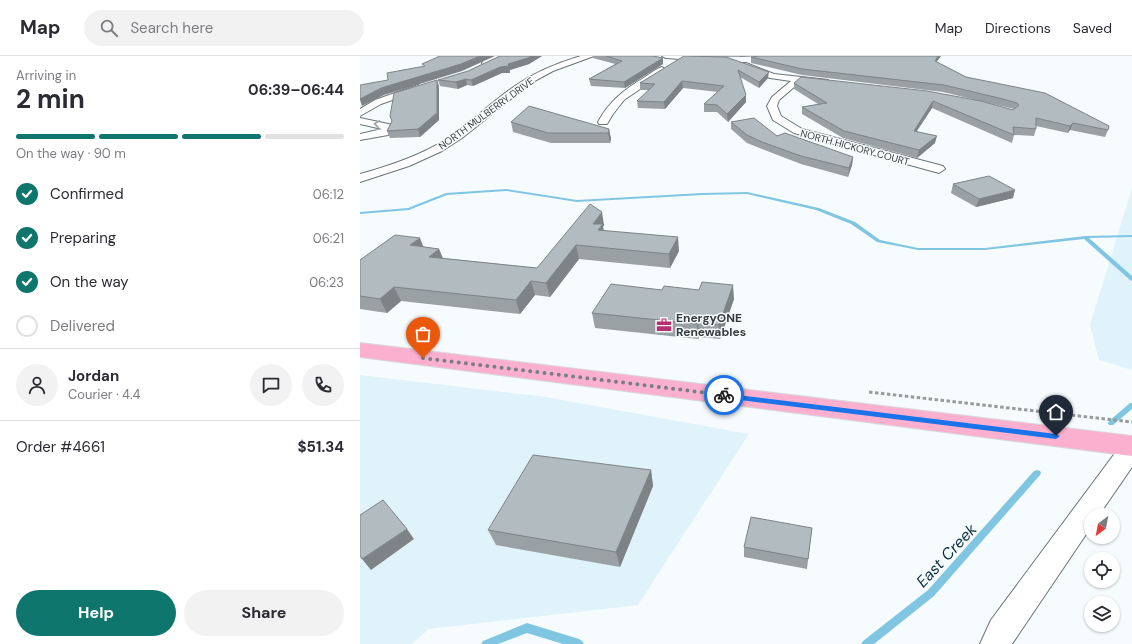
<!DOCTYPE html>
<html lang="en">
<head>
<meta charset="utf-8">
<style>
  :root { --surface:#fff; --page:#f2f2f3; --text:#2b2b33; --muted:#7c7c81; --line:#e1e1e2; --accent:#0f766e }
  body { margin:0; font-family:"DM Sans",sans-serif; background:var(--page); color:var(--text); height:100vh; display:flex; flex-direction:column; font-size:15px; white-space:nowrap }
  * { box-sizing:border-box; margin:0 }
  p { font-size:13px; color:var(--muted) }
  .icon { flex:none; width:22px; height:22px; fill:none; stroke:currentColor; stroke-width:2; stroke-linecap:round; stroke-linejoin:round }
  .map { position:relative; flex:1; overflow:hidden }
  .drawer { display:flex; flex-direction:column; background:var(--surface); width:360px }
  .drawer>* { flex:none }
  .needle { width:26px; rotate:212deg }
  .fabs { position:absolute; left:724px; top:452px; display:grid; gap:8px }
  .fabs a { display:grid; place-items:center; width:36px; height:36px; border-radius:50%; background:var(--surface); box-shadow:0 1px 3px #0004; font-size:20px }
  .pin { position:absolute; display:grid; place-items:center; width:34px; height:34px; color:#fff; margin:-41px -17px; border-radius:50% 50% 50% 0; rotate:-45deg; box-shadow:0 0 4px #0007 }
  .pin .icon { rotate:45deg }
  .courier { position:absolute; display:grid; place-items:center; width:40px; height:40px; margin:-20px; border:3px solid #1a73e8; border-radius:50%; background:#fff; color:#222; box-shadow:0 1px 5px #0007 }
  .headline em { font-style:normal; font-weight:700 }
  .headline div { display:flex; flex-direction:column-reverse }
  .headline { display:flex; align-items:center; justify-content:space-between; height:68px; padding:0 16px }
  h1 { font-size:26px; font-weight:700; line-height:30px }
  .bar { display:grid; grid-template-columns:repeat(4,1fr); gap:6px 4px; align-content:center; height:48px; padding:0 16px }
  .bar i { height:5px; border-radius:3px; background:var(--line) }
  .bar .current { background:var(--accent) }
  .bar p { grid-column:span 4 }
  .line { display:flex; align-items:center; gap:10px; padding:0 16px; border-top:1px solid var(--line) }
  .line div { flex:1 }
  .round { display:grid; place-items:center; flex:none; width:42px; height:42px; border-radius:21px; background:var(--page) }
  ol { padding:0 16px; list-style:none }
  li { display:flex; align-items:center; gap:12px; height:44px }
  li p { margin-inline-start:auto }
  li .icon { padding:4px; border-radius:50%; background:var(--accent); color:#fff; stroke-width:4 }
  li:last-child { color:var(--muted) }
  li i { width:22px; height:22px; border:2px solid var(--line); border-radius:50% }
  .action { display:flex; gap:8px; margin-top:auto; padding:8px 16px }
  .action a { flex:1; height:46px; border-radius:24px; background:var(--accent); color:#fff; font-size:16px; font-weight:700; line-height:46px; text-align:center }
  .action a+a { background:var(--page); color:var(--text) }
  header { display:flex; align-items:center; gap:24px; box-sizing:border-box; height:56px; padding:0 20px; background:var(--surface); border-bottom:1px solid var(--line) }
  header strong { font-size:19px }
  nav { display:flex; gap:22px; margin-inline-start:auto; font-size:14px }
  .search { width:280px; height:36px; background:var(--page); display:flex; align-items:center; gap:10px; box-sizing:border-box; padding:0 14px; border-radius:22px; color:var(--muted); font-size:15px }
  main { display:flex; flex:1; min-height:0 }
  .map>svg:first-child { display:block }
</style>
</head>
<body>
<header>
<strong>Map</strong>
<div class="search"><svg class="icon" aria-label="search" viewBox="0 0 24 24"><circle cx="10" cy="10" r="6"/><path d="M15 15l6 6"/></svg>Search here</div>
<nav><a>Map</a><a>Directions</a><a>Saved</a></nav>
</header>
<main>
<section class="drawer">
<div class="headline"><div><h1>2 min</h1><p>Arriving in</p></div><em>06:39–06:44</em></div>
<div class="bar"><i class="current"></i><i class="current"></i><i class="current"></i><i></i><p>On the way · 90 m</p></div>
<ol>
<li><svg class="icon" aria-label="check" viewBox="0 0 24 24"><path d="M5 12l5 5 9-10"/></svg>Confirmed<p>06:12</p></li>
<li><svg class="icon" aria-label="check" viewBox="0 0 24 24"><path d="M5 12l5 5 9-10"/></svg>Preparing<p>06:21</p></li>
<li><svg class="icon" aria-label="check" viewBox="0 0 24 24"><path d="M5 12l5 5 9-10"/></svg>On the way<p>06:23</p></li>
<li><i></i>Delivered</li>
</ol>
<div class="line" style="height:72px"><a class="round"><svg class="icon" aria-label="person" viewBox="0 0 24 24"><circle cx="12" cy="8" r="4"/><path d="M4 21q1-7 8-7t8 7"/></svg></a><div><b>Jordan</b><p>Courier · 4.4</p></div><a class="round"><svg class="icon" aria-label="chat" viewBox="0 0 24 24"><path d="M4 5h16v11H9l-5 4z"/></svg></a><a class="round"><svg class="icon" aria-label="phone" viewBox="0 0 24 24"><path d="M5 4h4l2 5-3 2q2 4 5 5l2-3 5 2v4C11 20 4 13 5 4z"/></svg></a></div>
<div class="line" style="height:52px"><div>Order #4661</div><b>$51.34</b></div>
<div class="action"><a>Help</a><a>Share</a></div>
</section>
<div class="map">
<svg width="772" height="588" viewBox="0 0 772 588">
  <rect width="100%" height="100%" fill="#f6fcfe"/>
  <path fill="#e0f3fa" d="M772 132V314L739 304 730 269Z
    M0 319 186 341 389 378 278 549 69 573 52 588H0Z"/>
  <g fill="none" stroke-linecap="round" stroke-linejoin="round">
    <path fill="#80c6e2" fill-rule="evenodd" d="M146 133 217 144 342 137 387 136 459 152 495 166 520 184 558 192H625L725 180 772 179V181L729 182 772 220V225L770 224 724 183 625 194H558L517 186 491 168 456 154 387 138 342 139 217 146 146 135 87 139 49 154 0 158V156L48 152 86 137Z
      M770 347H772V353L753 369H749L748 367 749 365Z
      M677 414 680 415 681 417 680 419 574 540 514 588H501L503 585 568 534 674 415Z
      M167 567 219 583 222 585 224 588H203L167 577 138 588H121L123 585Z"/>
    <g stroke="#6a7377" stroke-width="2">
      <path id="minor" d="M128 0H139L131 5 129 9H123L122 7 125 1Z
        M221 0H234L193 15 171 27 102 82 82 95 49 110 0 126V118C29 110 59 100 85 84 110 68 130 47 155 30 175 16 197 7 221 0Z
        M302 0H340L352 3 348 5 306 2Z
        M380 7H386L414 18 468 24V28L465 29 440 26 419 44 417 50 421 60 442 73 583 110 585 113 579 117 434 77 413 64 407 50 412 41 431 25 410 22 380 11Z
        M302 11 306 14 305 16 264 44 253 58 247 68H239L238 66C249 45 265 33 285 21 291 17 296 13 302 11Z
        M58 29 63 32 61 34 21 48 0 60V53L15 44Z
        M0 62 33 69 34 71 28 79 0 84V78L22 73 0 68Z
        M772 383V411L739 459H731V471L652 588H620L631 564 764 385Z"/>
    </g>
    <g stroke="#d7d8d8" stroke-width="2">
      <path id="major" d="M0 287 772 380V400L0 301Z"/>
    </g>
    <path stroke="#969b9d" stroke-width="3" stroke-dasharray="3.5 2.5" stroke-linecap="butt" d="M509 336 772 366"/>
    <use href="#minor" fill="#fff" fill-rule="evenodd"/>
    <use href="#major" fill="#fcb0d0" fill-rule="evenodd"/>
  </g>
  <path fill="#99a1a5" d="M140 0H182L169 8 150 14V17H142L113 30 107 29 98 33 80 30 78 24 108 15Z
    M233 0H293L303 2V8L265 32 231 30 229 23 255 8 233 2Z
    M324 0H396L380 1H366L408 22 399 32 380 21 386 46 368 66 357 56H344V48L358 36 323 32 305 53 278 52 277 45 289 34H280V27Z
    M391 1 577 6 606 21 748 74 745 81 710 74 708 77 676 70V73L674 80 654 79 652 87 572 52 557 75 575 87 557 102 483 82 442 58V51L458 48 434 33V27L653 54 654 53 583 36 442 19 391 7Z
    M77 24 79 31V64L60 81 30 82 27 75 32 66 30 60Z
    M151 66 249 73 251 83 250 87H191L153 76Z
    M371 66 417 80 493 101 492 109 488 121 441 108 402 93 387 87 371 73Z
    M593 128 653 142 616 151 591 137Z
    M244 169 243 171 244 175 319 195 310 212 219 203 190 241 175 239 160 258 41 245 27 257 0 253V204L63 191 79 193 83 202 177 212Z
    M374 243 360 283 339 281 338 283 235 272 232 257Z
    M291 414 293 430 260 511 136 489 128 474Z
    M452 472 447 513 384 501V491Z"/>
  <path fill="#7d8386" d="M120 0H135L102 15 24 39 2 50 0 44V43L21 32Z
    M171 0H182L169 8 150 14 148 8Z
    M380 0H396L380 1Z
    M578 0H581L573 11 575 5Z
    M303 2V8L265 32 264 26Z
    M149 10 150 17H142L113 30 111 24 140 11Z
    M409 16 408 22 399 32V26Z
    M106 23 107 29 98 33 96 26Z
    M77 24 79 31V64L60 81 58 73Z
    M322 25 323 32 305 53 304 46Z
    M386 39V46L368 66 367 58Z
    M573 45 572 52 552 82 554 75Z
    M713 67 710 74 708 77 710 70Z
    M249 73 251 83 250 87 248 77Z
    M577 80 575 87 557 102 559 94Z
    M493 101 492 109 488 121 489 112Z
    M655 134 653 142 616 151 619 143Z
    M242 156 244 169 243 171 245 182 240 188 233 168Z
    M318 181 319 195 310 212 309 198Z
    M60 182 65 195 50 189Z
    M216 189 219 203 190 241 186 227Z
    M79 193 84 206 69 201Z
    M171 225 175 239 160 258 156 244Z
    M373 229 374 243 360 283 359 269Z
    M34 231 41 245 27 257 20 243Z
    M338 266 339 281 338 283 337 268Z
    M291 414 293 430 260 511 256 496Z
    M47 473 54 483 11 514 2 503Z"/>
  <path fill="#b2bbc0" stroke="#7d8386" d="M80 0H120L101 8 21 32 0 43V29L28 24 27 17 65 10 62 8Z
    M140 0H171L168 2 148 8 149 10 140 11 111 24 106 23 96 26 78 24 108 15Z
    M246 0H293L303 2 264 26 229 23 262 5Z
    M324 0 366 1 409 16 399 26 378 14 386 39 367 58 357 49 344 48 364 30 322 25 304 46 277 45 295 28 280 27Z
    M400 0H578L575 5 606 21 685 37 749 70 748 74 713 67 710 70 676 62V73L653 71 654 79 573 45 554 75 577 80 559 94 484 75 442 51 467 47 434 27 441 21 567 35 621 45 653 54 659 49 657 47 643 43 584 29 442 13 391 1Z
    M77 24V57L58 73 27 75 32 65 30 60 34 37Z
    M169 50 249 73 248 77H188L151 66Z
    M394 62 417 80 425 77 493 101 489 112 441 100 402 86 387 79 371 66Z
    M629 120 655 134 619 143 593 128Z
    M230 148 242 156 233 168H243L238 174 318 181 309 198 216 189 186 227 171 225 156 244 34 231 20 243 0 240V204L35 179 60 182 50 189 79 193 69 201 177 212Z
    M342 226 373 229 359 269 338 266 337 268 232 257 251 228 302 234 304 230 339 234Z
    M173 399 291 414 256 496 128 474Z
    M23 444 47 473 2 503 0 500V459Z
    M391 461 452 472 448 503 384 491Z"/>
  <defs><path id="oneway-chevron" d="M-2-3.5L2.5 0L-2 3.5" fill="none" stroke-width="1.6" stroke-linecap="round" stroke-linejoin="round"/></defs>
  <use stroke="#9a9c9d" href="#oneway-chevron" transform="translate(17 68) rotate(-171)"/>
  <path fill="#1a73e8" d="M361 337 696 378 700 380 696 383 364 342 360 339Z"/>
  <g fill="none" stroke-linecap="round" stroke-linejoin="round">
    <path stroke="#797e7f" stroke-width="4" stroke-dasharray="0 7.2" d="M63 302 364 339"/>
  </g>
  <defs>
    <g id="office-bare" transform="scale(1.2)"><path d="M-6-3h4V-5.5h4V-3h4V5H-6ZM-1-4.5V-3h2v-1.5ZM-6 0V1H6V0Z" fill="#b73071" stroke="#f6fcfe" stroke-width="2.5" paint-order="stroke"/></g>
  </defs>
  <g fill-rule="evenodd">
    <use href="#office-bare" x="304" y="269"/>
  </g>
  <g text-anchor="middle" stroke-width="3" stroke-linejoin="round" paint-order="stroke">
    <g font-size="10" fill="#363a3b" stroke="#f6fcfe">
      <text transform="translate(126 57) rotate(-36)" y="4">NORTH MULBERRY DRIVE</text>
      <text transform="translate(495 91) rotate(15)" y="4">NORTH HICKORY COURT</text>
    </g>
    <g font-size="12" font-weight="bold" fill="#363a3b" stroke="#f6fcfe" text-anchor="start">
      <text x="316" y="266">EnergyONE<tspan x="316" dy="14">Renewables</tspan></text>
    </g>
    <g font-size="16" font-style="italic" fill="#0b2e3a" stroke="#f6fcfe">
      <text transform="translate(586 499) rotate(-47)" y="6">East Creek</text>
    </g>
  </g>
</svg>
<div class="fabs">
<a><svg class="needle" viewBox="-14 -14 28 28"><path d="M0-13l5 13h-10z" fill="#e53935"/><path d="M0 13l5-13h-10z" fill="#7c7c81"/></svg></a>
<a><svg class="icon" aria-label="locate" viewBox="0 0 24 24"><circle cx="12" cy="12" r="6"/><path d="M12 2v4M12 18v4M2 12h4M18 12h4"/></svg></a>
<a><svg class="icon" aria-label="layers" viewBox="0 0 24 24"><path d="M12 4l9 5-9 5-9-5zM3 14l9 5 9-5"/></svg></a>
</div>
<div class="pin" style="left:63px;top:302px;background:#ea580c"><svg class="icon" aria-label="bag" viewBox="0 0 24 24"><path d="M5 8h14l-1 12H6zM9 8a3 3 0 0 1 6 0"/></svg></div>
<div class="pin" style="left:696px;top:380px;background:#1f2937"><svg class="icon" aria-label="home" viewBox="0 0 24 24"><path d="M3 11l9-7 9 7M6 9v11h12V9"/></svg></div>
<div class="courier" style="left:364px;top:339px"><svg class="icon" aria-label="bike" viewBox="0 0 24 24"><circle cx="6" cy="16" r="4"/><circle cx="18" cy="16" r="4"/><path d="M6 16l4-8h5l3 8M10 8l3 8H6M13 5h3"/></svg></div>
</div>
</main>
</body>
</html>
